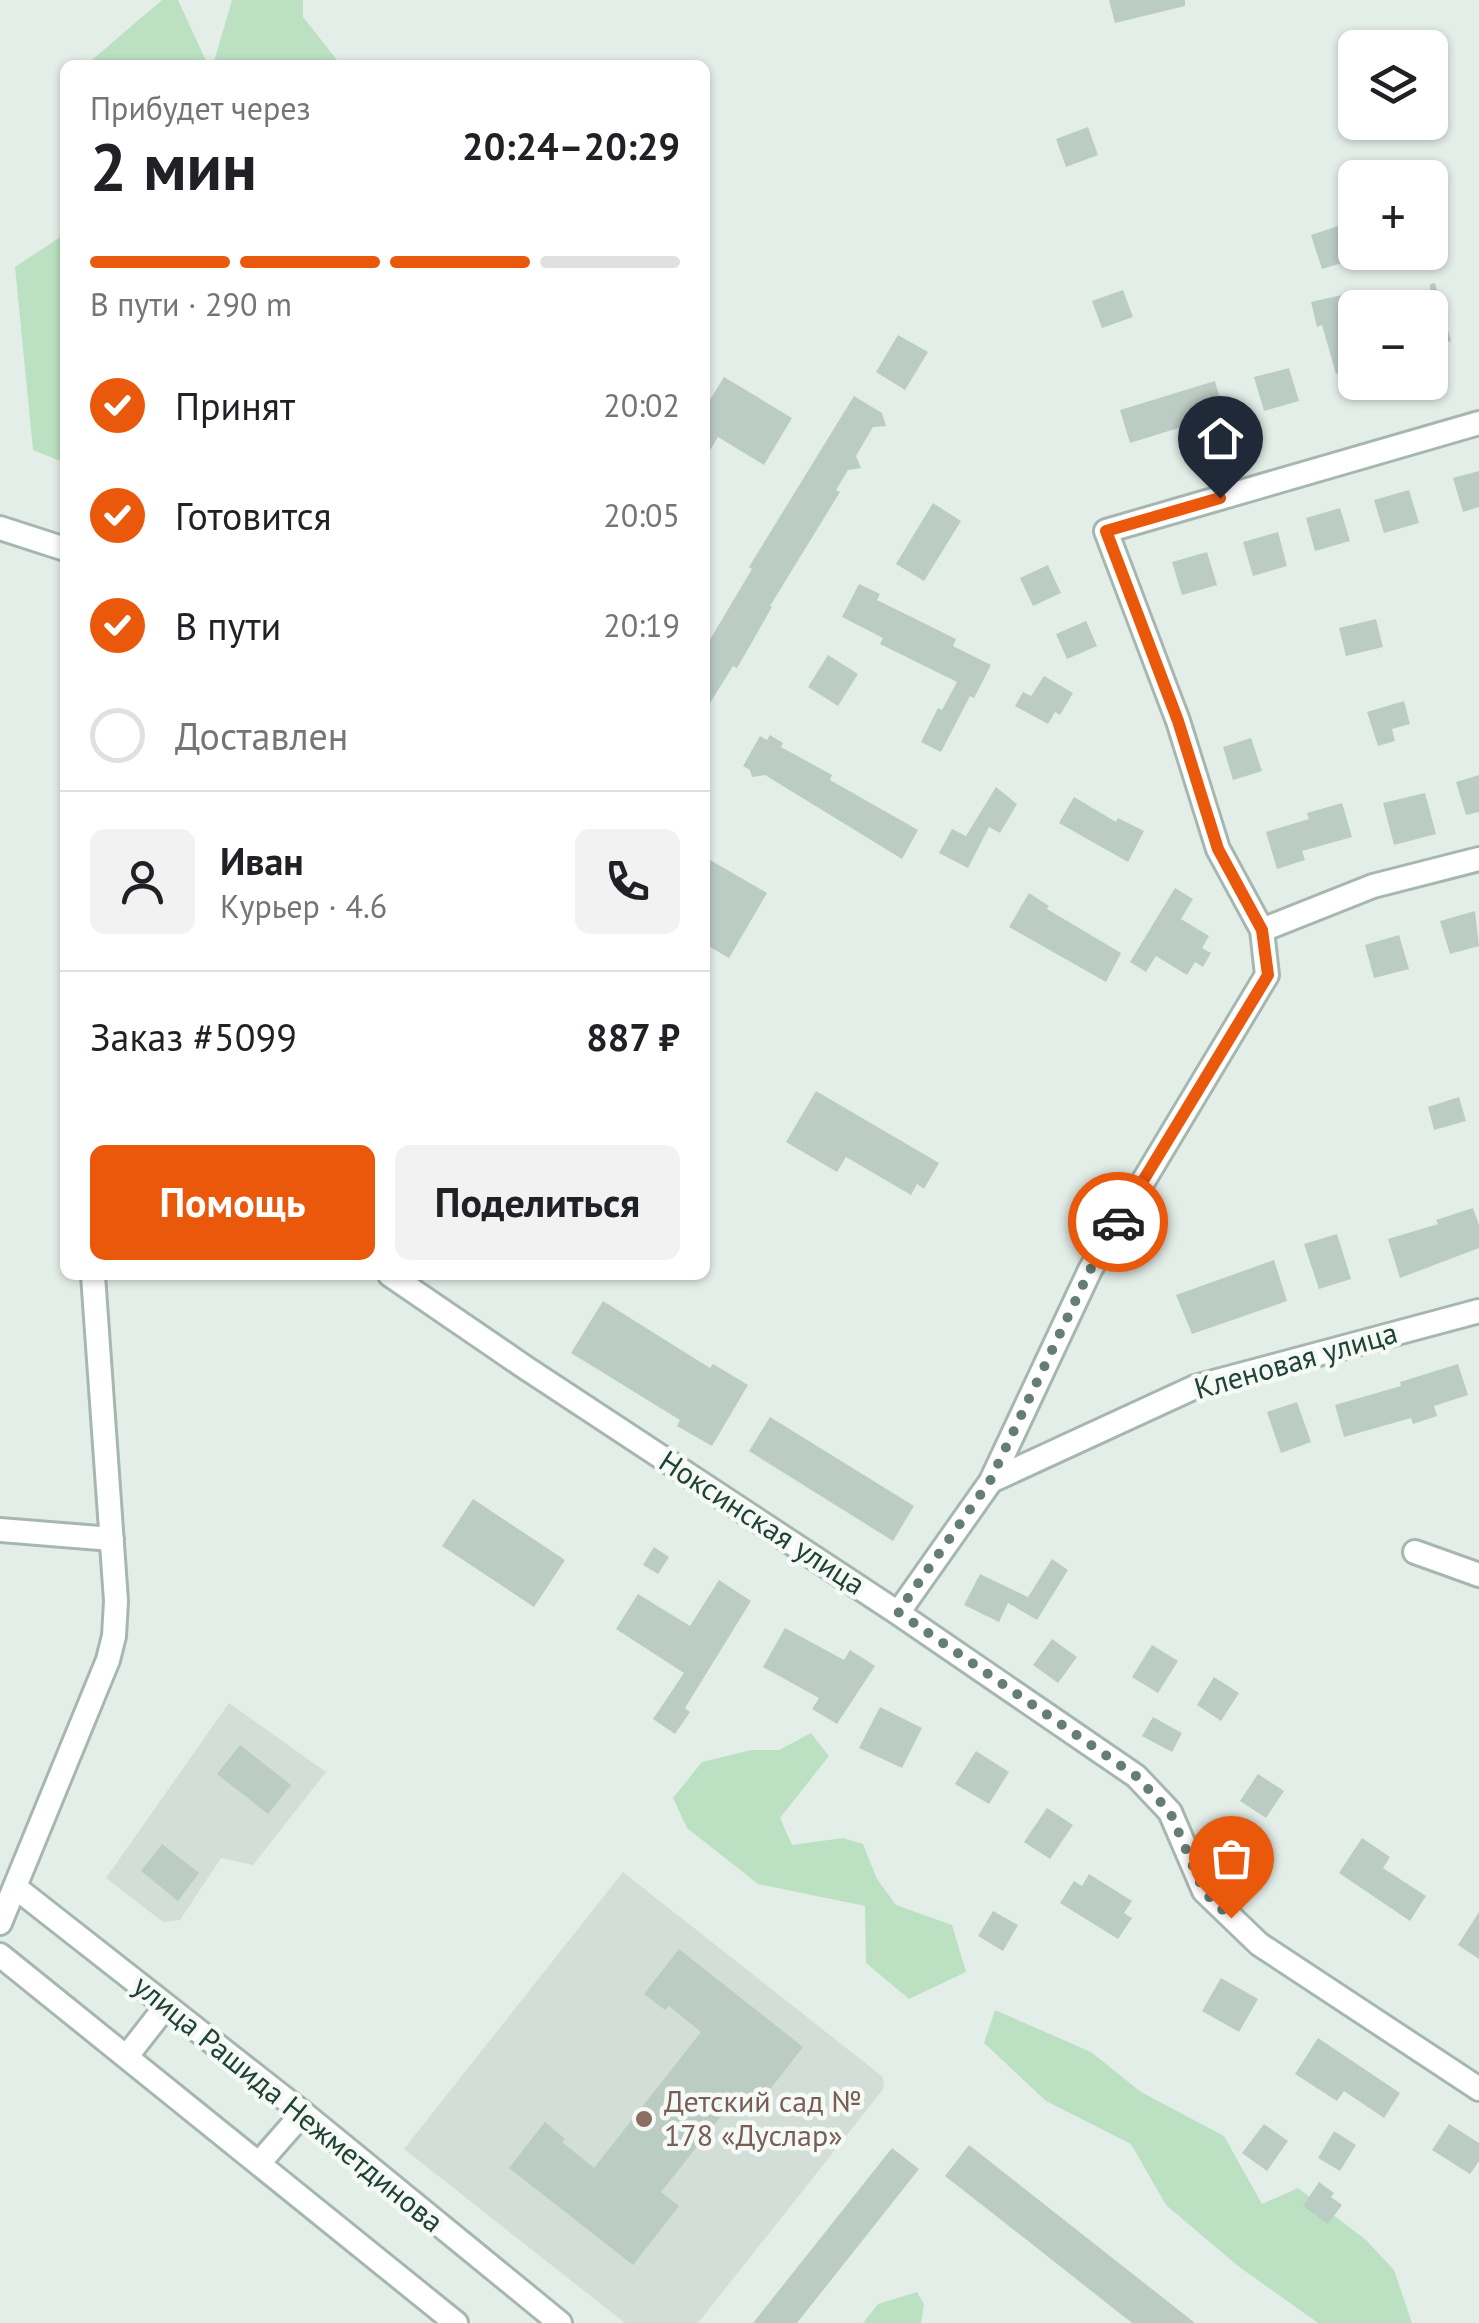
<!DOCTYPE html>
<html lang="ru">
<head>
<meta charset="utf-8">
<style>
  :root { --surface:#fff; --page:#f2f2f2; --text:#202124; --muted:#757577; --line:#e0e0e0; --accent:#ea580c }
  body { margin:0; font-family:"PT Sans",sans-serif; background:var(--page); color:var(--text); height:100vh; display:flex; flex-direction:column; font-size:38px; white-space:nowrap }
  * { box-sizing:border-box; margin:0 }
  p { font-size:32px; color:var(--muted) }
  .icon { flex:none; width:55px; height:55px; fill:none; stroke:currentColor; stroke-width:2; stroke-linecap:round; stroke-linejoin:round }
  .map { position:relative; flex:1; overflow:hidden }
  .panel { position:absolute; left:60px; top:60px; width:650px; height:1220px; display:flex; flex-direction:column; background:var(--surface); border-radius:15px; box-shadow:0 2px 8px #0004 }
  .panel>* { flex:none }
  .fabs { position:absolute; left:1338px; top:30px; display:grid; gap:20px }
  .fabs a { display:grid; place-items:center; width:110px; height:110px; border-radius:15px; background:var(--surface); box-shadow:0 2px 8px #0004; font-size:50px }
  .pin { position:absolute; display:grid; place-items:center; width:85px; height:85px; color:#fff; margin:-102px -42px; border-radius:50% 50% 50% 0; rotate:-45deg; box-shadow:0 0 10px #0007 }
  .pin .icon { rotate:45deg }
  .courier { position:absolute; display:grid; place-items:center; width:100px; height:100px; margin:-50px; border:8px solid #ea580c; border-radius:50%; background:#fff; color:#222; box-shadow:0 2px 12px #0007 }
  .summary em { font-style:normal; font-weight:800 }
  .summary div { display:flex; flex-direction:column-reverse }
  .summary { display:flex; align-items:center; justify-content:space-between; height:170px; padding:0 30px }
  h1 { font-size:65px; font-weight:800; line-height:75px }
  .bar { display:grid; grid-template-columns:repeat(4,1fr); gap:15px 10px; align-content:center; height:120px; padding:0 30px }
  .bar i { height:12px; border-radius:8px; background:var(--line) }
  .bar .current { background:var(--accent) }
  .bar p { grid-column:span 4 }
  .line { display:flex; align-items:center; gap:25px; padding:0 30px; border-top:2px solid var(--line) }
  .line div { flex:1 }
  .round { display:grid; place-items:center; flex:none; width:105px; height:105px; border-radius:15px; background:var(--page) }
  ol { padding:0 30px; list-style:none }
  li { display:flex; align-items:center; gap:30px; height:110px }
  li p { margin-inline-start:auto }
  li .icon { padding:10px; border-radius:50%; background:var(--accent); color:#fff; stroke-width:4 }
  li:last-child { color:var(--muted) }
  li i { width:55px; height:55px; border:5px solid var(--line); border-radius:50% }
  .action { display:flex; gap:20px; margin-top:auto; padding:20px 30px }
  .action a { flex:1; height:115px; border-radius:15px; background:var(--accent); color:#fff; font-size:40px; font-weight:800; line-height:115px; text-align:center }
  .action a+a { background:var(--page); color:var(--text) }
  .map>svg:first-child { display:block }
</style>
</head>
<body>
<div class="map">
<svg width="1479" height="2323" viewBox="0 0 1479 2323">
  <rect width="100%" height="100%" fill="#e4eee9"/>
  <path fill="#d2ded7" d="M229 1703 326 1772 253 1865 221 1858 180 1920 163 1922 106 1878Z
    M623 1872 883 2077 884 2088 698 2323H625L404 2149Z"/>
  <path fill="#bbe1c2" d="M162 0H178L208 65H86Z
    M232 0H303V17L341 65H213Z
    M65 234V463L33 450 15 267Z
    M811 1733 829 1756 780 1818 792 1845 843 1838 863 1844 877 1879 896 1905 952 1925 966 1972 909 1999 866 1963 865 1906 758 1884 687 1828 673 1798 702 1762 751 1750H779Z
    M995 2010 1091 2052 1141 2092 1224 2136 1262 2204 1298 2188 1366 2240 1394 2270 1412 2323H1318L1238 2266 1166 2205 1131 2144 1046 2101 984 2043Z
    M917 2292 924 2304 921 2323H863L878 2304Z"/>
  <path fill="#bbccc4" d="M1109 0H1185V6L1115 23Z
    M1088 127 1098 155 1066 167 1056 139Z
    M1341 225 1352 260 1322 269 1311 235Z
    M1435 283 1451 341 1430 347V284Z
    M1123 290 1133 317 1102 328 1092 301Z
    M1342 295 1350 334 1355 333V369L1336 374 1322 325 1317 327 1311 302Z
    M898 335 928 352 905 390 876 372Z
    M1289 368 1299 401 1264 411 1254 377Z
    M724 377 792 418 764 465 718 437 705 458V408Z
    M1215 381 1224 414 1130 443 1120 410Z
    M854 396 882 413 886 426 873 427 856 456 861 468 848 470 836 490 840 492 770 606 772 607 748 649 737 668 733 666 705 711V648L752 569 749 567Z
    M1479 471V507L1463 512 1453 478Z
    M1409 490 1419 523 1384 533 1374 500Z
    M933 503 961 521 924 581 896 564Z
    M1340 508 1350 541 1315 551 1306 518Z
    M1278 532 1287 566 1253 576 1243 542Z
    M1207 552 1217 585 1182 595 1172 562Z
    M1048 565 1061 593 1033 606 1020 578Z
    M859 584 880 594 877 600 956 639 953 646 991 665 974 698 970 696 941 752 921 742 938 708 942 710 957 682 880 644 883 638 842 617Z
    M1376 619 1383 647 1346 656 1339 628Z
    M1086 621 1097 646 1067 659 1056 634Z
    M828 655 858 674 838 706 808 687Z
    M1044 676 1073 693 1060 715 1055 712 1048 724 1015 706 1023 692 1031 696Z
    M1404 701 1410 724 1392 729 1395 741 1378 746 1367 712Z
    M770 735 783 743 781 747 832 775 830 780 918 830 902 859 765 775 752 777 750 770 743 766 760 736 767 740Z
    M1251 738 1262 771 1233 780 1223 747Z
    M1479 775V812L1466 815 1456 782Z
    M996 787 1017 804 1000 833 989 827 968 868 939 853 952 829 966 836Z
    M1425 793 1436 834 1394 845 1383 803Z
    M1074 797 1116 822 1118 818 1144 831 1128 862 1059 823Z
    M1342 803 1352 837 1302 851 1305 860 1277 869 1266 832 1309 819 1307 813Z
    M705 857 767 893 729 958 705 944Z
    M1175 888 1193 899 1181 919 1209 936 1202 948 1211 953 1203 967 1195 962 1187 975 1156 956 1146 972 1130 962Z
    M1029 893 1049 906 1047 909 1121 953 1106 982 1009 927Z
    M1475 911 1479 946 1450 954 1440 921Z
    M1399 935 1409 969 1374 978 1365 945Z
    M816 1091 939 1163 924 1189 917 1184 911 1195 846 1157 837 1172 786 1142Z
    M1459 1097 1466 1121 1434 1130 1428 1107Z
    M1473 1208 1479 1225V1248L1400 1278 1388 1239 1438 1224 1436 1220Z
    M1337 1234 1351 1279 1319 1289 1304 1244Z
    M1274 1260 1287 1301 1192 1334 1176 1295Z
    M603 1301 710 1368 713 1364 748 1385 712 1446 677 1426 680 1420 571 1353Z
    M1458 1364 1468 1395 1434 1406 1437 1416 1413 1424 1411 1418 1344 1437 1335 1405 1401 1386 1400 1382Z
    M1297 1402 1311 1442 1281 1453 1267 1412Z
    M770 1417 914 1506 893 1541 749 1451Z
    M473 1499 565 1560 534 1607 442 1546Z
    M654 1547 669 1557 658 1574 643 1565Z
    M1052 1559 1068 1570 1037 1620 1008 1603 999 1622 964 1605 980 1574 1028 1597Z
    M719 1580 751 1601 685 1708 690 1712 675 1734 653 1719 684 1673 616 1629 638 1594 690 1626Z
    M785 1628 844 1660 850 1650 875 1666 837 1724 812 1709 819 1698 763 1667Z
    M1052 1639 1077 1657 1058 1683 1033 1665Z
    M1152 1645 1178 1661 1158 1693 1132 1677Z
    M1214 1677 1239 1693 1221 1721 1197 1705Z
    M880 1707 922 1728 902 1768 859 1748Z
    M1153 1717 1182 1733 1172 1752 1142 1736Z
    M240 1745 291 1785 268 1814 217 1774Z
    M976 1751 1009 1772 989 1804 955 1784Z
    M1258 1774 1284 1791 1266 1818 1240 1801Z
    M1047 1808 1073 1825 1050 1859 1024 1842Z
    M1362 1838 1390 1857 1383 1868 1426 1896 1410 1921 1339 1873Z
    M162 1844 199 1873 178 1901 141 1871Z
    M1089 1874 1132 1901 1124 1913 1132 1918 1118 1939 1060 1903 1074 1881 1082 1886Z
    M993 1911 1018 1925 1003 1951 978 1936Z
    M1479 1912V1959L1458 1945Z
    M679 1949 803 2047 758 2105 741 2091 661 2192 679 2206 633 2265 509 2168 545 2122 565 2139 562 2142 594 2168 701 2032 669 2006 665 2010 644 1994Z
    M1221 1978 1258 1999 1239 2032 1202 2011Z
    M1318 2038 1400 2093 1384 2118 1344 2091 1337 2101 1295 2074Z
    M1264 2124 1288 2141 1267 2171 1242 2153Z
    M1449 2124 1479 2143V2161L1470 2174 1432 2150Z
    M1334 2131 1356 2145 1340 2171 1318 2158Z
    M969 2145 1195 2323H1132L1000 2219 945 2176Z
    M892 2148 919 2169 866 2236 797 2323H753Z
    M1319 2182 1334 2193 1331 2197 1342 2205 1328 2224 1303 2206Z"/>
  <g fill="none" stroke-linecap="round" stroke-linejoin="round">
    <g stroke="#a6b7b0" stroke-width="28">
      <path id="street" d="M0 528 65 549
        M1262 930 1373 886 1479 859
        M390 1275 526 1368 898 1613 1136 1776 1170 1812 1204 1891 1259 1944 1479 2089
        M991 1481 1090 1270 1267 975 1262 930 1218 849 1178 721 1106 531 1479 423
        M0 1530 112 1539
        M1415 1552 1479 1575
        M898 1613 991 1481 1195 1387 1479 1311
        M15 1887 303 2113 560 2323
        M0 1923 108 1660 114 1636 116 1601 93 1275
        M0 1955 456 2323
        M127 2056 166 2006
        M260 2162 303 2113"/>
    </g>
    <use href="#street" stroke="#fff" stroke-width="22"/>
  </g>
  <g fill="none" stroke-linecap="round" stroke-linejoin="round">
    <path stroke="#657e75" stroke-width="10" stroke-dasharray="0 18" d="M1118 1222 1090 1270 990 1481 898 1612 1136 1776 1170 1812 1204 1892 1231 1918"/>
    <path stroke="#ea580c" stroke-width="12" d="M1118 1222 1268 975 1262 930 1218 849 1178 721 1106 531 1220 498"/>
  </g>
  <circle fill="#8d6e63" stroke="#f5faf7" stroke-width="4" cx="644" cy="2119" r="10"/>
  <g text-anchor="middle" stroke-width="9" stroke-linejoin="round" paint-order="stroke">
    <g font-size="30" fill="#214236" stroke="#f5faf7">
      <text transform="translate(1296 1361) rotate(-16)" y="10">Кленовая улица</text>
      <text transform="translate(762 1523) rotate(33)" y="10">Ноксинская улица</text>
      <text transform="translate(288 2104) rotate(39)" y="10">улица Рашида Нежметдинова</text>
    </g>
    <g font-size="30" fill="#785e54" stroke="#f5faf7" text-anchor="start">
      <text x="664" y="2112">Детский сад №<tspan x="664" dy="34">178 «Дуслар»</tspan></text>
    </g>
  </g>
</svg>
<div class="fabs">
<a><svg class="icon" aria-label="layers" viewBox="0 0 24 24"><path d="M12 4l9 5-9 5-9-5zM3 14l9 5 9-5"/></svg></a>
<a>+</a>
<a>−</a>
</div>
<div class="pin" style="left:1231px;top:1918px;background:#ea580c"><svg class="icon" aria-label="bag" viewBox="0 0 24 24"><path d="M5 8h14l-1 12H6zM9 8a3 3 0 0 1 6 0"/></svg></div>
<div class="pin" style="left:1220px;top:498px;background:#1f2937"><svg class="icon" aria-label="home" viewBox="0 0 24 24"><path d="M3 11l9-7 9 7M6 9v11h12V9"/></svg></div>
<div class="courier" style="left:1118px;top:1222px"><svg class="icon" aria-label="car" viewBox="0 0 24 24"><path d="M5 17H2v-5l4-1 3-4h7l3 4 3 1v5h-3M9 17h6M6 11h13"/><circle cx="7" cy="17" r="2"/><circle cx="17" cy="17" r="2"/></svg></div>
<section class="panel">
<div class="summary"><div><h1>2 мин</h1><p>Прибудет через</p></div><em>20:24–20:29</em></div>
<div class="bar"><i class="current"></i><i class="current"></i><i class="current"></i><i></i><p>В пути · 290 m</p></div>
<ol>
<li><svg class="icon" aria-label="check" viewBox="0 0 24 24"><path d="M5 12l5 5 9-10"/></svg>Принят<p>20:02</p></li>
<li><svg class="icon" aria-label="check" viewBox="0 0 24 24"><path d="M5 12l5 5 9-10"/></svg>Готовится<p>20:05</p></li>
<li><svg class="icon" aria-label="check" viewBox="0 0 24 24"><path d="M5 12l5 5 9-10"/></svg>В пути<p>20:19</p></li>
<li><i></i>Доставлен</li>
</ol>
<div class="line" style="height:180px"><a class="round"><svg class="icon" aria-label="person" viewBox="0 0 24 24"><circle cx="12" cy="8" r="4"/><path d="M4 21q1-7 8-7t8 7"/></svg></a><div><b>Иван</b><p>Курьер · 4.6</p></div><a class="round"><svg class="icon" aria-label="phone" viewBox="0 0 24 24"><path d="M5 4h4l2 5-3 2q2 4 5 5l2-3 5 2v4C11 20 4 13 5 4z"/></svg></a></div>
<div class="line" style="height:130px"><div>Заказ #5099</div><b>887 ₽</b></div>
<div class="action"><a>Помощь</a><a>Поделиться</a></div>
</section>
</div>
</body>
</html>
